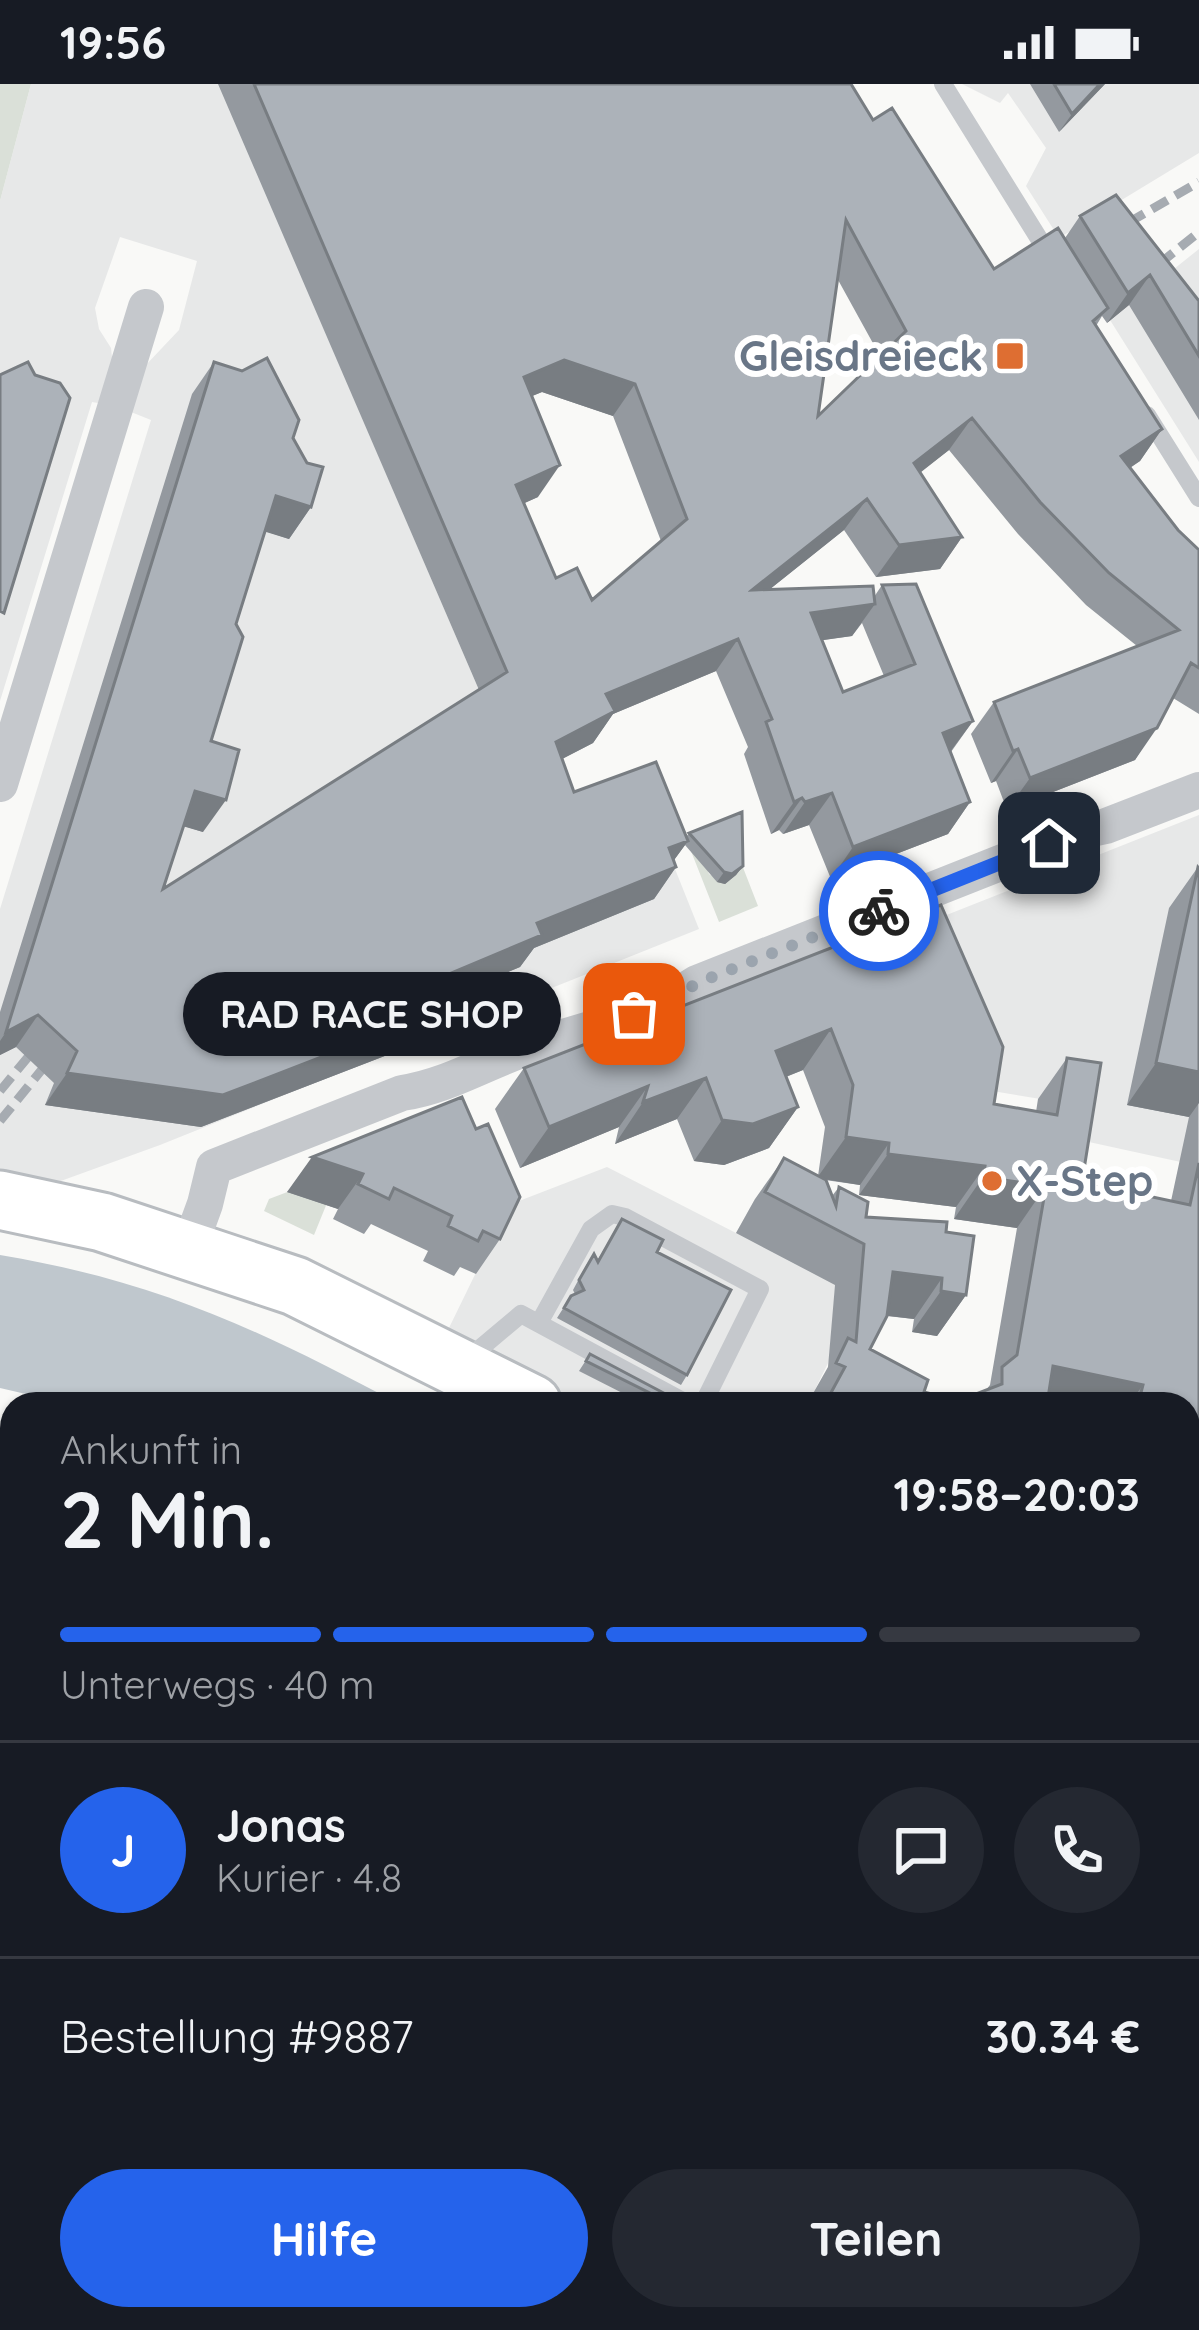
<!DOCTYPE html>
<html lang="de">
<head>
<meta charset="utf-8">
<style>
  :root { --surface:#171b24; --page:#242831; --text:#f1f3f6; --muted:#9ea1a6; --line:#363941; --accent:#2563eb }
  body { margin:0; font-family:Quicksand,sans-serif; background:var(--page); color:var(--text); height:100vh; display:flex; flex-direction:column; font-size:45px; white-space:nowrap }
  * { box-sizing:border-box; margin:0 }
  p { font-size:39px; color:var(--muted) }
  .icon { flex:none; width:66px; height:66px; fill:none; stroke:currentColor; stroke-width:2; stroke-linecap:round; stroke-linejoin:round }
  .map { position:relative; flex:1; overflow:hidden }
  .drawer { position:absolute; left:0px; top:1308px; width:1200px; height:939px; display:flex; flex-direction:column; background:var(--surface); border-radius:36px 36px 0 0; box-shadow:0 3px 9px #0004 }
  .drawer>* { flex:none }
  .pin { position:absolute; display:grid; place-items:center; width:102px; height:102px; color:#fff; margin:-51px; border-radius:24px; box-shadow:0 6px 18px #0006 }
  .courier { position:absolute; display:grid; place-items:center; width:120px; height:120px; margin:-60px; border:9px solid #2563eb; border-radius:50%; background:#fff; color:#222; box-shadow:0 3px 15px #0007 }
  .bubble { position:absolute; height:84px; border-radius:42px; background:var(--surface); box-shadow:0 3px 9px #0004; font-size:39px; font-weight:700; line-height:84px; text-align:center }
  .headline em { font-style:normal; font-weight:700 }
  .headline div { display:flex; flex-direction:column-reverse }
  .headline { display:flex; align-items:center; justify-content:space-between; height:204px; padding:0 60px }
  h1 { font-size:78px; font-weight:700; line-height:90px }
  .bar { display:grid; grid-template-columns:repeat(4,1fr); gap:18px 12px; align-content:center; height:144px; padding:0 60px }
  .bar i { height:15px; border-radius:9px; background:var(--line) }
  .bar .selected { background:var(--accent) }
  .bar p { grid-column:span 4 }
  .line { display:flex; align-items:center; gap:30px; padding:0 60px; border-top:3px solid var(--line) }
  .line div { flex:1 }
  .round { display:grid; place-items:center; flex:none; width:126px; height:126px; border-radius:63px; background:var(--page) }
  .action { display:flex; gap:24px; margin-top:auto; padding:24px 60px }
  .action a { flex:1; height:138px; border-radius:72px; background:var(--accent); color:#fff; font-size:48px; font-weight:700; line-height:138px; text-align:center }
  .action a+a { background:var(--page); color:var(--text) }
  .status { display:flex; justify-content:space-between; align-items:center; height:84px; padding:0 60px; background:var(--surface); direction:ltr }
  .status svg { height:33px; fill:currentColor }
  .map>svg:first-child { display:block }
</style>
</head>
<body>
<div class="status"><b>19:56</b><svg viewBox="0 0 49 12"><path d="M0 12V9h3v3zM5 12V6h3v6zM10 12V3h3v9zM15 12V0h3v12zM26 1h20v11H26zM47 4h2v5h-2z"/></svg></div>
<div class="map">
<svg width="1199" height="2246" viewBox="0 0 1199 2246">
  <rect width="100%" height="100%" fill="#f9f9f7"/>
  <path fill="#e7e8e8" d="M31 0H219L485 620 484 701 675 785 699 845 160 1061 58 1098 0 1086V825L151 336 131 328 144 283 179 246 197 177 120 153 95 224 99 245 111 264 113 282 98 319 92 318 0 617V117Z
    M962 0H1199V69L1059 154 1026 102 1046 64 1008 9 1000 19Z
    M1199 165V378L1110 236Z
    M1199 731V1082L1066 1053 1071 1020 974 1004 906 847Z
    M607 1083 736 1149 755 1115 839 1159 829 1277 808 1320H580L447 1248 487 1166 475 1134Z
    M0 1451 12 1454V1769L0 1733Z
    M293 2235H992L989 2246H300Z"/>
  <path fill="#dae0d8" d="M0 0H31L0 117Z
    M695 754 709 790 723 799C742 793 737 779 735 763L758 822 719 838 687 757Z
    M311 1099 327 1119 314 1151 264 1127 269 1115Z
    M0 1733 12 1769V2235H292L300 2246H0Z
    M1188 1964 1199 1967V2246H1102L1105 2235H1188Z"/>
  <path fill="#bfc7cd" d="M0 1171C156 1197 261 1246 399 1320H69L0 1304Z"/>
  <path fill="#f9f9f7" d="M1188 1670 1199 1672 1198 1815 1188 1813Z"/>
  <g fill="none" stroke-linecap="round" stroke-linejoin="round">
    <g stroke="#b7bbc1" stroke-width="57">
      <path id="secondary" d="M1188 1649 1197 1600
        M1045 2246 1048 2235"/>
    </g>
    <g stroke="#b8bcc0" stroke-width="63">
      <path id="primary" d="M0 1116 102 1138 295 1202 532 1320
        M0 1401 12 1403
        M1188 1597 1199 1600
        M1188 1908 1199 1911"/>
    </g>
    <path stroke="#c5c8cc" stroke-width="18" d="M943 0 1051 174
      M1147 331 1199 414
      M539 1239 591 1145 612 1130 625 1133 760 1205 703 1320
      M464 1278 521 1230 688 1320"/>
    <path stroke="#c5c8cc" stroke-width="36" d="M0 700 146 223
      M189 1164 205 1120 214 1083 402 1009C451 1002 494 973 542 959 594 944 651 930 697 899L1078 748 1106 742 1199 706"/>
    <use href="#secondary" stroke="#fff" stroke-width="51"/>
    <use href="#primary" stroke="#fff" stroke-width="57"/>
    <path stroke="#a6abb1" stroke-width="9" stroke-dasharray="18 9" stroke-linecap="butt" d="M1105 152 1199 98
      M1138 197 1199 148
      M0 1007 47 950
      M0 1037 57 967"/>
  </g>
  <path fill="#94999f" fill-rule="evenodd" d="M218 0H851L873 36 994 185 1065 154 1080 132 1199 217V336L1129 221 1107 239 1102 232 1096 242 1162 345 1140 377 1130 384 1178 446 1199 466V630L1173 614 1135 676 1007 726 996 697 991 699 971 650 994 618 1137 562 1086 521 1018 450 949 366 920 388 962 453 940 485 876 493 844 446 770 505 874 513 882 501 973 637 951 668 970 718 948 750 831 795 809 741 783 750 779 746 771 750 744 670 748 663 716 587 613 630 593 659 562 675 574 708 686 753 689 749 743 782 736 791 725 800 717 798 685 761 674 776 676 783 654 815 534 864 520 883 414 927 395 968 201 1043 45 1021 54 999 16 963 0 971V928L192 310 214 278 293 354 311 423 289 455 265 447 236 540 211 657 203 748 184 742 163 805 479 606ZM837 194 880 272 818 332ZM542 308 613 332 661 457 592 516 556 494 524 419 538 413 532 312ZM862 539 884 592 843 608 822 556 852 552Z
    M1030 0H1105L1059 48Z
    M1198 783 1199 1374 1188 1320H807L828 1283 835 1201 736 1149 755 1115 784 1074 818 1092 825 1043 803 986 786 993 798 1023 769 1064 724 1081 694 1077 677 1035 615 1060 619 1043 520 1084 495 1025 524 984 941 821 994 1020 1036 1028 1038 1015 1067 974 1082 1098 1171 1117 1189 1033 1127 1021 1169 824ZM825 1096 860 1101 859 1111 956 1123 954 1135 1017 1144 990 1301 986 1306 958 1317 924 1308 870 1265 887 1232 914 1235 912 1248 937 1252 966 1211 946 1148 866 1133 839 1103 832 1112Z
    M462 1013 500 1155 476 1190 460 1183 454 1192 423 1177 428 1167 371 1140 364 1150 333 1135 338 1125 287 1108Z
    M622 1135 657 1168 687 1291 681 1301 557 1234 571 1212 575 1210 573 1206 587 1180 594 1170 597 1177Z
    M590 1270 672 1320H644L579 1287Z
    M12 1494V1521L1 1516Z
    M12 1616V1633L5 1630Z
    M332 2235H549L542 2246H326Z
    M717 2235H804L802 2246H714Z
    M864 2235H938L936 2246H862Z"/>
  <path fill="#787d82" d="M1100 0H1105L1059 48 1072 30Z
    M1150 191 1129 221 1107 239 1128 209Z
    M564 276 635 300 613 332 542 308 501 325 524 293Z
    M972 334 949 366 892 411 914 379Z
    M1162 345 1140 377 1099 404 1121 372Z
    M560 381 538 413 494 433 516 401Z
    M276 412 311 423 289 455 253 444Z
    M867 415 844 446 729 538 752 506Z
    M962 453 940 485 876 493 899 461Z
    M875 520 852 552 789 561 811 529Z
    M738 555 716 587 613 630 593 659 533 690 556 658 606 610Z
    M973 637 950 668 943 649Z
    M1157 644 1135 676 1007 726 1030 694Z
    M1018 665 996 697 991 699 1013 667Z
    M195 707 226 716 203 748 172 739Z
    M832 709 809 741 783 750 805 718Z
    M802 714 779 746 771 750 794 718Z
    M970 718 948 750 831 795 853 763Z
    M688 757 666 787 676 783 654 815 534 864 520 883 383 940 406 908 537 839 669 764Z
    M743 782 736 791 725 800 717 798 724 788Z
    M38 931 16 963 0 971V957L6 948Z
    M417 936 395 968 201 1043 45 1021 67 989Z
    M831 945 803 986 747 1008 776 967Z
    M1156 979 1199 988V1019L1189 1033 1127 1021Z
    M706 994 677 1035 615 1060 643 1018Z
    M648 1002 619 1043 520 1084 549 1043Z
    M798 1023 769 1064 724 1081 694 1077 722 1036Z
    M846 1053 889 1059 860 1101 817 1094Z
    M888 1070 985 1082 956 1123 859 1111Z
    M312 1073 363 1090 338 1125 287 1108Z
    M983 1093 1046 1102 1017 1144 954 1135Z
    M893 1188 942 1194 914 1235 864 1229Z
    M941 1207 966 1211 937 1252 912 1248Z
    M1053 1282 1143 1301 1129 1320H1026Z"/>
  <path fill="#acb2b9" stroke="#787d82" stroke-width="3" fill-rule="evenodd" d="M254 0H851L873 36 892 24 994 185 1058 144 1108 224 1093 237 1162 345 1121 372 1178 446 1199 466V584L1191 579 1157 644 1030 694 1018 665 1013 667 994 618 1179 546 1109 489 1040 418 972 334 914 379 962 453 899 461 867 415 752 506 873 502 875 520 811 529 843 608 915 580 882 501 916 500 973 637 943 649 970 718 853 763 832 709 805 718 802 714 794 718 766 638 772 635 738 555 606 610 615 627 556 658 574 708 656 678 688 757 669 764 676 783 537 839 542 851 406 908 417 936 223 1011 67 989 77 967 38 931 6 948 214 278 242 287 267 274 299 336 293 354 307 379 323 383 311 423 276 412 236 540 243 553 211 657 239 666 226 716 195 707 163 805 507 588ZM846 136 906 247 818 332ZM564 276 635 300 687 435 592 516 577 484 556 494 516 401 560 381 524 293Z
    M1054 0H1100L1072 30Z
    M1116 111 1199 217V272L1150 191 1128 209 1080 132Z
    M28 278 35 291 60 299 70 314 4 529 0 527V291Z
    M742 728 743 782 732 790 724 788 689 749Z
    M1198 783 1199 784V988L1156 979Z
    M941 821 1003 963 994 1020 1057 1031 1067 974 1101 979 1082 1098 1190 1121 1199 1079V1374L1188 1427V1320H1138L1143 1301 1053 1282 1047 1320H834L827 1316 845 1283 836 1279 848 1254 856 1258 864 1160 765 1108 784 1074 826 1096 836 1122 839 1103 868 1118 866 1133 947 1138 946 1148 974 1152 966 1211 941 1207 942 1194 893 1188 887 1232 870 1265 928 1296 924 1308 958 1317 1002 1300V1283L1017 1271 1046 1102 983 1093 985 1082 888 1070 889 1059 846 1053 853 1001 831 945 776 967 798 1023 753 1040 722 1036 706 994 643 1018 648 1002 549 1043 524 984Z
    M462 1013 476 1045 488 1040 520 1113 500 1155 483 1147 478 1157 448 1142 452 1132 394 1104 389 1115 358 1100 363 1090 312 1073Z
    M622 1135 663 1156 657 1168 731 1206 687 1291 564 1224 571 1212 584 1206 579 1196 594 1170 598 1178Z
    M590 1270 675 1315 672 1320 586 1277Z
    M379 2235H549L542 2246H400Z
    M724 2235H804L802 2246H722Z
    M872 2235H938L936 2246H869Z"/>
  <g fill="none" stroke-linecap="round" stroke-linejoin="round">
    <path stroke="#9ba4ae" stroke-width="12" stroke-dasharray="0 21.6" d="M634 930 676 913 697 899 879 827"/>
    <path stroke="#2563eb" stroke-width="15" d="M879 827 1049 759"/>
  </g>
  <g fill="#de6e32" stroke="#fff" stroke-width="4.5">
    <rect x="995" y="257" width="30" height="30" rx="6"/>
    <circle cx="992" cy="1097" r="12"/>
  </g>
  <g text-anchor="middle" stroke-width="12" stroke-linejoin="round" paint-order="stroke">
    <g font-size="42" font-weight="bold" fill="#697687" stroke="#fff" text-anchor="end">
      <text x="983" y="287">Gleisdreieck</text>
      <text x="1016" y="1112" text-anchor="start">X-Step</text>
    </g>
  </g>
</svg>
<div class="pin" style="left:634px;top:930px;background:#ea580c"><svg class="icon" aria-label="bag" viewBox="0 0 24 24"><path d="M5 8h14l-1 12H6zM9 8a3 3 0 0 1 6 0"/></svg></div>
<div class="pin" style="left:1049px;top:759px;background:#1f2937"><svg class="icon" aria-label="home" viewBox="0 0 24 24"><path d="M3 11l9-7 9 7M6 9v11h12V9"/></svg></div>
<div class="courier" style="left:879px;top:827px"><svg class="icon" aria-label="bike" viewBox="0 0 24 24"><circle cx="6" cy="16" r="4"/><circle cx="18" cy="16" r="4"/><path d="M6 16l4-8h5l3 8M10 8l3 8H6M13 5h3"/></svg></div>
<div class="bubble" style="left:183px;top:888px;width:378px">RAD RACE SHOP</div>
<section class="drawer">
<div class="headline"><div><h1>2 Min.</h1><p>Ankunft in</p></div><em>19:58–20:03</em></div>
<div class="bar"><i class="selected"></i><i class="selected"></i><i class="selected"></i><i></i><p>Unterwegs · 40 m</p></div>
<div class="line" style="height:216px"><b class="round" style="background:var(--accent);color:#fff">J</b><div><b>Jonas</b><p>Kurier · 4.8</p></div><a class="round"><svg class="icon" aria-label="chat" viewBox="0 0 24 24"><path d="M4 5h16v11H9l-5 4z"/></svg></a><a class="round"><svg class="icon" aria-label="phone" viewBox="0 0 24 24"><path d="M5 4h4l2 5-3 2q2 4 5 5l2-3 5 2v4C11 20 4 13 5 4z"/></svg></a></div>
<div class="line" style="height:156px"><div>Bestellung #9887</div><b>30.34 €</b></div>
<div class="action"><a>Hilfe</a><a>Teilen</a></div>
</section>
</div>
</body>
</html>
